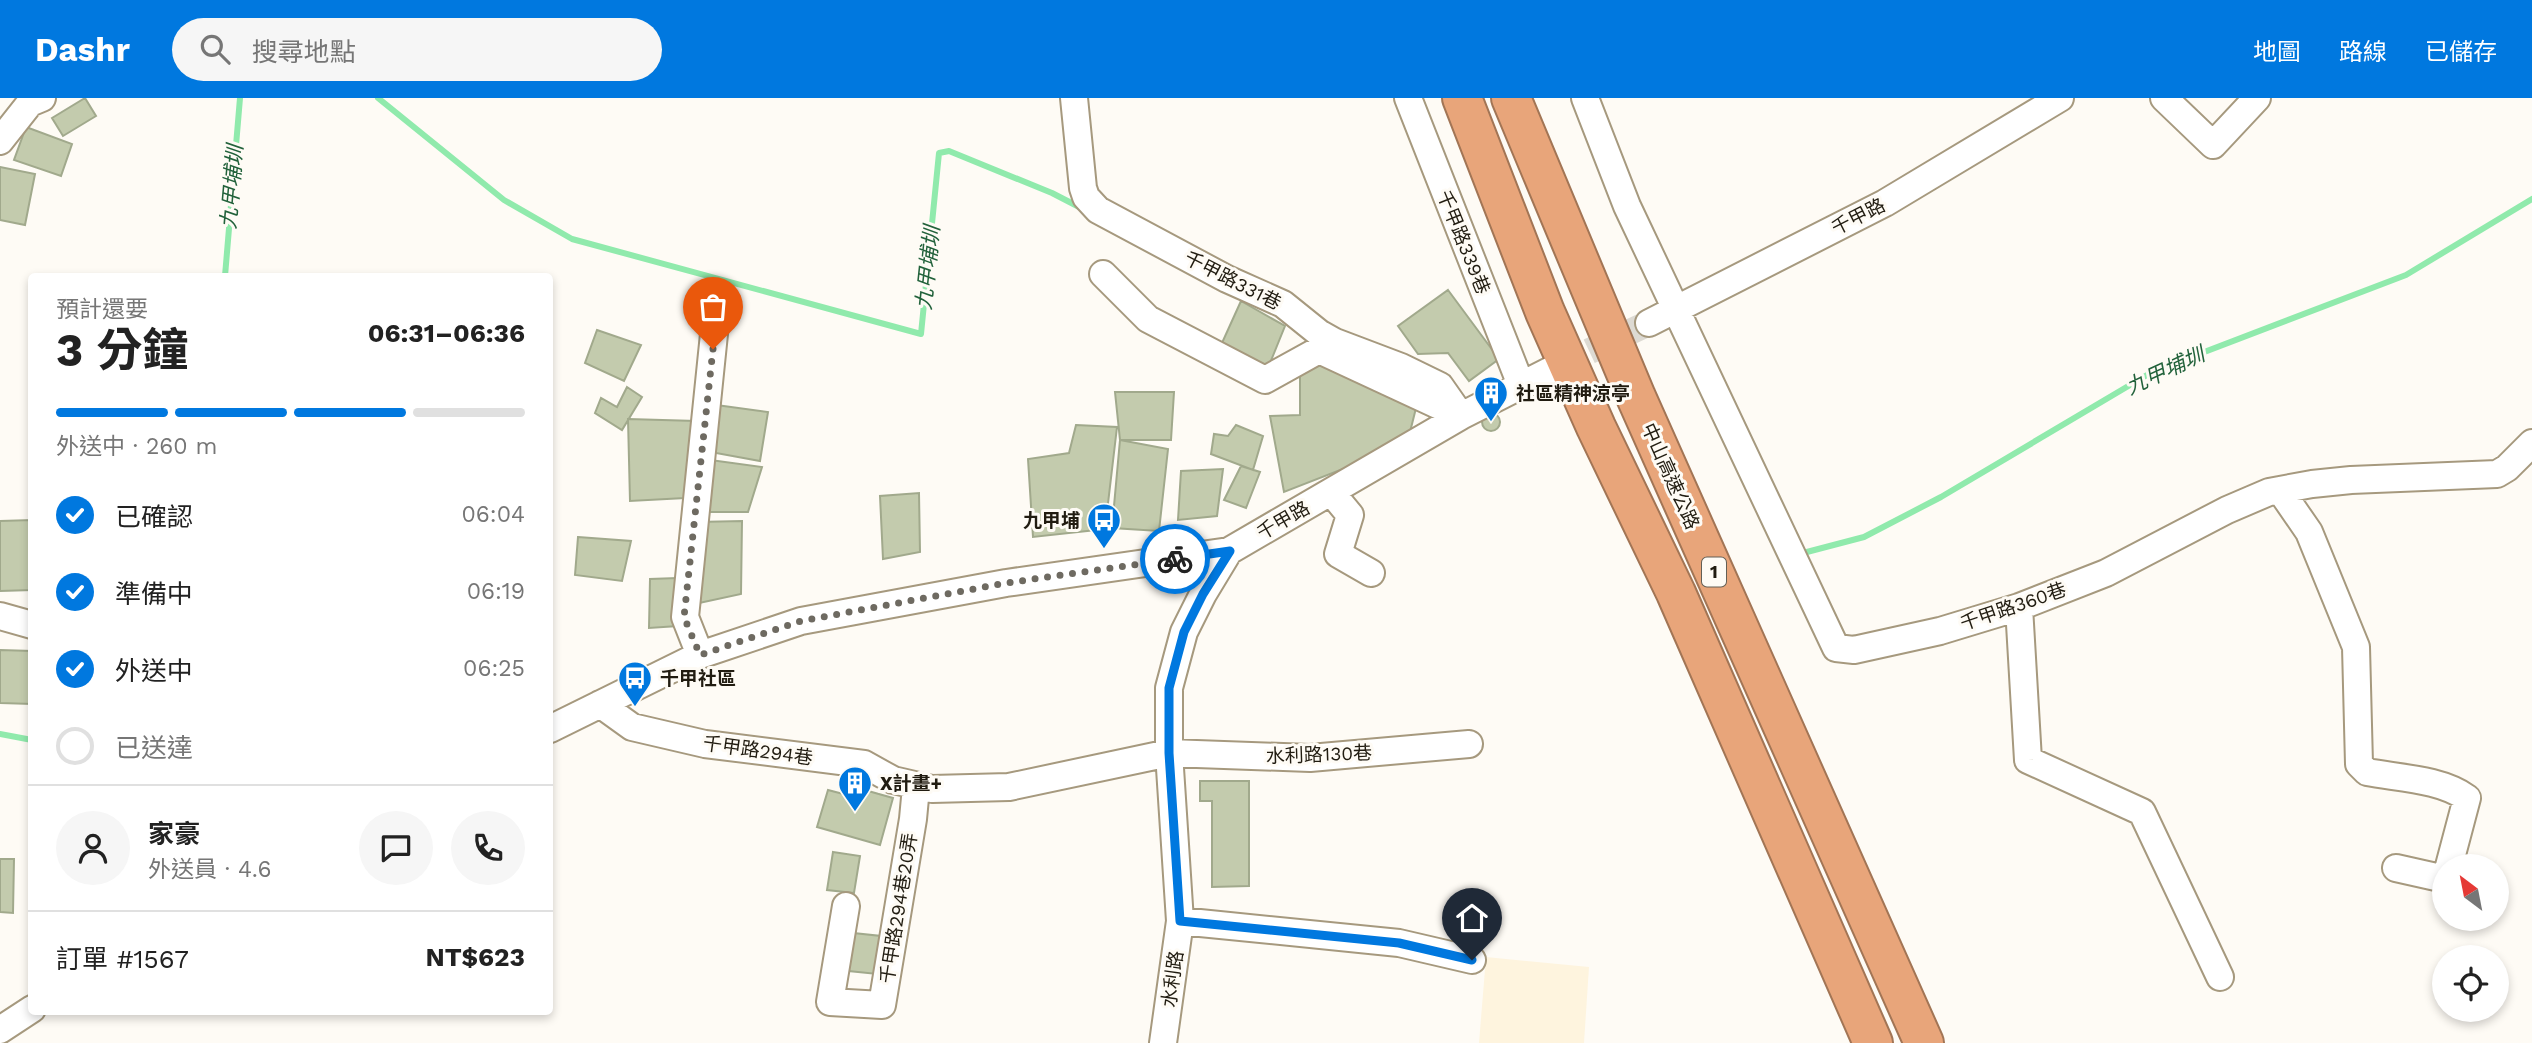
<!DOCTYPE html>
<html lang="zh-TW">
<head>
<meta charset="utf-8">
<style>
  :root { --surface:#fff; --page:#f6f6f6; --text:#222; --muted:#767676; --line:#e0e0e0; --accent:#0078df }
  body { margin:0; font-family:"Work Sans","Noto Sans TC",sans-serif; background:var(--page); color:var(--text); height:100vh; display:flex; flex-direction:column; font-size:26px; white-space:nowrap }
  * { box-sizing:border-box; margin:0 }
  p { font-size:23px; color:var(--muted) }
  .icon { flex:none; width:38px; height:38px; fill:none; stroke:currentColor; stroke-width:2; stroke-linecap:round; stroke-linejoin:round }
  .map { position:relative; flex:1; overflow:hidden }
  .drawer { position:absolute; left:28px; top:175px; width:525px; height:742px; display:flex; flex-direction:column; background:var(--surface); border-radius:7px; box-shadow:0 4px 10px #0003 }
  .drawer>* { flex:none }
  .needle { width:46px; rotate:328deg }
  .tools { position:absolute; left:2432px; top:756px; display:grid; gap:14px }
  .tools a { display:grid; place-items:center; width:77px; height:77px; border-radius:50%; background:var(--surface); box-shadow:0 4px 10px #0003; font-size:35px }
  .pin { position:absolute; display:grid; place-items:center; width:60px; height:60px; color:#fff; margin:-72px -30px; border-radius:50% 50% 50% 0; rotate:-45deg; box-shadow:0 0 7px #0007 }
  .pin .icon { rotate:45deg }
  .courier { position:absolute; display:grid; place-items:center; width:70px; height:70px; margin:-35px; border:5px solid #0078df; border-radius:50%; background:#fff; color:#222; box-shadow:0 2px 9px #0007 }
  .summary em { font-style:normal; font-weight:700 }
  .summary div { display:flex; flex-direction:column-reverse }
  .summary { display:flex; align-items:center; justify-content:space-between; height:119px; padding:0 28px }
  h1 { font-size:46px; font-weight:700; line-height:52px }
  .bar { display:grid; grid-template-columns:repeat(4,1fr); gap:10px 7px; align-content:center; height:84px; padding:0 28px }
  .bar i { height:9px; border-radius:5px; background:var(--line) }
  .bar .on { background:var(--accent) }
  .bar p { grid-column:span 4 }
  .line { display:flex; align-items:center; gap:18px; padding:0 28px; border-top:2px solid var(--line) }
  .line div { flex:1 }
  .round { display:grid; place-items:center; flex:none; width:74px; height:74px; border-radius:37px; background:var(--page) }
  ol { padding:0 28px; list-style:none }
  li { display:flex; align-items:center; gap:21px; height:77px }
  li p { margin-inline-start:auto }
  li .icon { padding:7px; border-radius:50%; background:var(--accent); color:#fff; stroke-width:4 }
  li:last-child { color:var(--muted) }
  li i { width:38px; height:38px; border:4px solid var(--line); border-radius:50% }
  header { display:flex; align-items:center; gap:42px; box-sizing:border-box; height:98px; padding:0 35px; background:var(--accent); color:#fff }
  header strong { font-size:33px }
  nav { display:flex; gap:38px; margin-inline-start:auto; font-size:24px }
  .search { width:490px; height:63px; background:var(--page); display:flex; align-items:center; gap:18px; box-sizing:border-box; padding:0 24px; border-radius:38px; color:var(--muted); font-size:26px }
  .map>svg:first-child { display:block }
</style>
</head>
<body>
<header>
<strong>Dashr</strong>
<div class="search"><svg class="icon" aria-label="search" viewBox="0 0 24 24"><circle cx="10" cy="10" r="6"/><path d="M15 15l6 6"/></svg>搜尋地點</div>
<nav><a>地圖</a><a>路線</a><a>已儲存</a></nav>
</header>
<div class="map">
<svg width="2532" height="945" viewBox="0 0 2532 945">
  <rect width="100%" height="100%" fill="#fefbf5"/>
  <path fill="#fef4de" d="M1486 859 1589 869 1584 945H1479Z"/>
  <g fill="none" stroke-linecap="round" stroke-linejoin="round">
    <path stroke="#90eaac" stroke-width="6" d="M378 0 504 102 572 141 921 236 939 55 949 53 1052 95 1083 111
      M225 178 240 0
      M1803 455 1864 439 1941 399 2152 274 2406 177 2532 101
      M0 636 32 642"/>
  </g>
  <path fill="#c3cbad" stroke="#a1a98c" stroke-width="2" d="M85 0 96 18 63 38 52 20Z
    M26 29 72 46 61 78 14 62Z
    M0 69 35 76 25 127 0 122Z
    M1448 192 1499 261 1469 283 1448 255 1418 256 1398 228Z
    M1241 203 1285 228 1266 275 1217 256Z
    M597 232 641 247 624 283 585 265Z
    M1326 266 1418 302 1407 346 1284 394 1270 318 1300 317V272Z
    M627 289 642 299 622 332 595 315 601 300 617 309Z
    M1115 294H1174L1171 342H1120Z
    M709 306 768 314 760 363 705 353Z
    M1482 324a9 9 0 1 1 18 0a9 9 0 1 1-18 0Z
    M628 321 696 323 685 400 630 403Z
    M1076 327 1117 329 1105 431 1033 439 1028 361 1069 355Z
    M1236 327 1263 338 1253 372 1211 356 1214 336 1228 338Z
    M1120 342 1168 351 1159 433 1112 430Z
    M703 361 762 369 748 414H699Z
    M1241 368 1260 374 1246 410 1224 402Z
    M1223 371 1217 418 1178 422 1181 373Z
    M919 395 920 454 883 461 880 398Z
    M32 422V492L0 493V423Z
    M742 423 741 496 690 507 697 424Z
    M578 439 631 443 622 483 575 477Z
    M677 480 678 528 649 530 650 481Z
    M0 552 32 553V606L0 605Z
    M1200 683H1249V788L1212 789V703H1200Z
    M854 689 893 700 880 747 817 729 828 692 851 698Z
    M833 754 860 758 854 795 827 792Z
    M0 761H14L13 815 0 814Z
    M844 834 881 838 877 876 839 872Z"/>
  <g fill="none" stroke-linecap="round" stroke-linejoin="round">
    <path stroke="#dddad3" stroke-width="26" stroke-dasharray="26 13" stroke-linecap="butt" d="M1554 270 1649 225"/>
    <g stroke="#a6997e" stroke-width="30">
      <path id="minor" d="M1074 0 1083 90 1086 99 1098 112 1227 181 1283 206 1319 235 1335 244 1401 269 1440 288 1461 318
        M1408 0 1521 287
        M1585 0 1627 108 1836 550 1854 552 1940 533 2019 509 2106 475 2227 412 2269 394 2312 386 2351 382 2497 376 2507 370 2532 345
        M2164 0 2213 47 2257 0
        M0 43 30 5 42 0
        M1103 176 1148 221 1265 282 1319 252 1459 317
        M1649 225 1885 105 2060 0
        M2280 392 2309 434 2356 549 2359 666 2367 674C2399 680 2441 681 2467 700L2449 768
        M1331 394 1350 417 1338 456 1371 475
        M2019 509 2028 662 2142 714 2220 879
        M0 518 32 527
        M700 557 685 519 718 197
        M600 606 632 629 705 646 864 666 893 682 932 691 1009 689 1169 655 1310 660 1469 646
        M550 631 700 557 801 523 1006 485 1229 453 1461 318 1553 271
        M2396 770 2445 781
        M846 808 830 904 882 907 913 721 916 689
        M1180 823 1399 845 1472 862
        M0 932 32 911
        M1163 945 1180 823 1169 655V590L1184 534 1203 496 1229 453"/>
    </g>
    <g stroke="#a27555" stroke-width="42">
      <path id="highway" d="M1462 0 1545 214 1596 329 1676 495 1873 945
        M1511 0 1636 299 1924 945"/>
    </g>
    <use href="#minor" stroke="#fff" stroke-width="26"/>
    <use href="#highway" stroke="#e8a57a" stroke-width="38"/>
  </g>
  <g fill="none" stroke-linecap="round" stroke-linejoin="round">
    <path stroke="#6e6a61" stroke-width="7" stroke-dasharray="0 12.6" d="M713 251 684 519 700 557 801 523 1006 485 1175 461"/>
    <path stroke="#0078df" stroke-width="9" d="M1175 461 1230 453 1203 496 1184 534 1169 590V655L1180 823 1399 845 1472 862"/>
  </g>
  <defs>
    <g id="building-pin" transform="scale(1.75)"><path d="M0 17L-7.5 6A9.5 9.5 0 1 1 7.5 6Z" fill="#0078df" stroke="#fefbf5"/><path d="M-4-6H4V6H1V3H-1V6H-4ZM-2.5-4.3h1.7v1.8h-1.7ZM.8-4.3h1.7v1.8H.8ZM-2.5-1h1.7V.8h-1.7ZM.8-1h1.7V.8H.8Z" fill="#fff"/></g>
    <g id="bus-pin" transform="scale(1.75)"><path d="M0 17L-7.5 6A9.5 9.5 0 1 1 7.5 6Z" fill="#0078df" stroke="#fefbf5"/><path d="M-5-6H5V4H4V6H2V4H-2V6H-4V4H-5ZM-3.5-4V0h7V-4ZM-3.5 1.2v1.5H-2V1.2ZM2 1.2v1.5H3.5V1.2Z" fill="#fff"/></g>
  </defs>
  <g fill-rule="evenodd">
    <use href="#building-pin" x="1491" y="295"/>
    <use href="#bus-pin" x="1104" y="422"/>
    <use href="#bus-pin" x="635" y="580"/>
    <use href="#building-pin" x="855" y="685"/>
  </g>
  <g text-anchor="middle" stroke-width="6" stroke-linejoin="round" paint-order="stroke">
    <rect fill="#fefbf5" stroke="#635f55" stroke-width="2" x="1702" y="459.5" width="24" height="29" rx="5"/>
    <g font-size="18" font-weight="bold" fill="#211c11">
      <text x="1714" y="480">1</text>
    </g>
    <g font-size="19" fill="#211c11" stroke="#fefbf5">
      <text transform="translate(1858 118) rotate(-27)" y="7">千甲路</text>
      <text transform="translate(1464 144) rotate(68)" y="7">千甲路339巷</text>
      <text transform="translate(1233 182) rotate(27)" y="7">千甲路331巷</text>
      <text transform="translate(1671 378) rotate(66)" y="7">中山高速公路</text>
      <text transform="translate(1283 422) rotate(-30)" y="7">千甲路</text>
      <text transform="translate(2013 508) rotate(-19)" y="7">千甲路360巷</text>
      <text transform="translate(758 652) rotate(8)" y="7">千甲路294巷</text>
      <text transform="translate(1319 656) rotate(-2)" y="7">水利路130巷</text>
      <text transform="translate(898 810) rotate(-81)" y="7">千甲路294巷20弄</text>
      <text transform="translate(1172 881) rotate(-82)" y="7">水利路</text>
    </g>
    <g font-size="19" font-weight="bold" fill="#211c11" stroke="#fefbf5" text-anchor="start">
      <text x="1516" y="302">社區精神涼亭</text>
      <text x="1080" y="429" text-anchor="end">九甲埔</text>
      <text x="660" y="587">千甲社區</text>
      <text x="880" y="692">X計畫+</text>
    </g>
    <g font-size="21" font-style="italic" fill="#22623b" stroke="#fefbf5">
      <text transform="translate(232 89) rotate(-85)" y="7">九甲埔圳</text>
      <text transform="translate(928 170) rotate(-84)" y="7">九甲埔圳</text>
      <text transform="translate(2165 273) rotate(-25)" y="7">九甲埔圳</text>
    </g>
  </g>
</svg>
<div class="tools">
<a><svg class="needle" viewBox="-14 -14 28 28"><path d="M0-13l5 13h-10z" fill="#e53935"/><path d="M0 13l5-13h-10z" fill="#767676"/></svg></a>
<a><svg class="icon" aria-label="locate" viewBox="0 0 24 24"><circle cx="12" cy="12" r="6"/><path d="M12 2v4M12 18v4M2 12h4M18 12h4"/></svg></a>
</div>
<div class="pin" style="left:713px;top:251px;background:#ea580c"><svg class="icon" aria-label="bag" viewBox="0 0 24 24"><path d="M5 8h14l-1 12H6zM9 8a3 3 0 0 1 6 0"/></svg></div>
<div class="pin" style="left:1472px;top:862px;background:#1f2937"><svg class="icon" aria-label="home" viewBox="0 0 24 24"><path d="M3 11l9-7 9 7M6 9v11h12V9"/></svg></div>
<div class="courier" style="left:1175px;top:461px"><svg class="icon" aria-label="bike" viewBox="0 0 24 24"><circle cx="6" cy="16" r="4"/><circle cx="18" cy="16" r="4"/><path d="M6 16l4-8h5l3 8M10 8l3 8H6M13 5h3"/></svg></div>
<section class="drawer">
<div class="summary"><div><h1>3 分鐘</h1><p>預計還要</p></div><em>06:31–06:36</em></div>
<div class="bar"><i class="on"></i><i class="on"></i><i class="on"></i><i></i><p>外送中 · 260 m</p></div>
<ol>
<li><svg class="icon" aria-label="check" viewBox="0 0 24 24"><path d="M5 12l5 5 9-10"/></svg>已確認<p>06:04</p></li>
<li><svg class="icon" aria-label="check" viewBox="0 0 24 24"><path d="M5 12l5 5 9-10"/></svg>準備中<p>06:19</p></li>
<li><svg class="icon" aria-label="check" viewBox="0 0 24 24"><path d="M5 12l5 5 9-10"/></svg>外送中<p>06:25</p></li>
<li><i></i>已送達</li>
</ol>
<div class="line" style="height:126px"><a class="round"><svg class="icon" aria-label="person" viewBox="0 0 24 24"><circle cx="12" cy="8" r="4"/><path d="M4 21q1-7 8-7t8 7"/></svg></a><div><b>家豪</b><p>外送員 · 4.6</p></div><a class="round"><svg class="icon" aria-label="chat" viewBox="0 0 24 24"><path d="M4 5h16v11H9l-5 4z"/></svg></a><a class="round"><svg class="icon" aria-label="phone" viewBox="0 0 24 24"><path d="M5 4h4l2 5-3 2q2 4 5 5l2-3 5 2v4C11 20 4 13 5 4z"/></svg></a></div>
<div class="line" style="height:91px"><div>訂單 #1567</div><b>NT$623</b></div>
</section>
</div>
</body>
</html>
